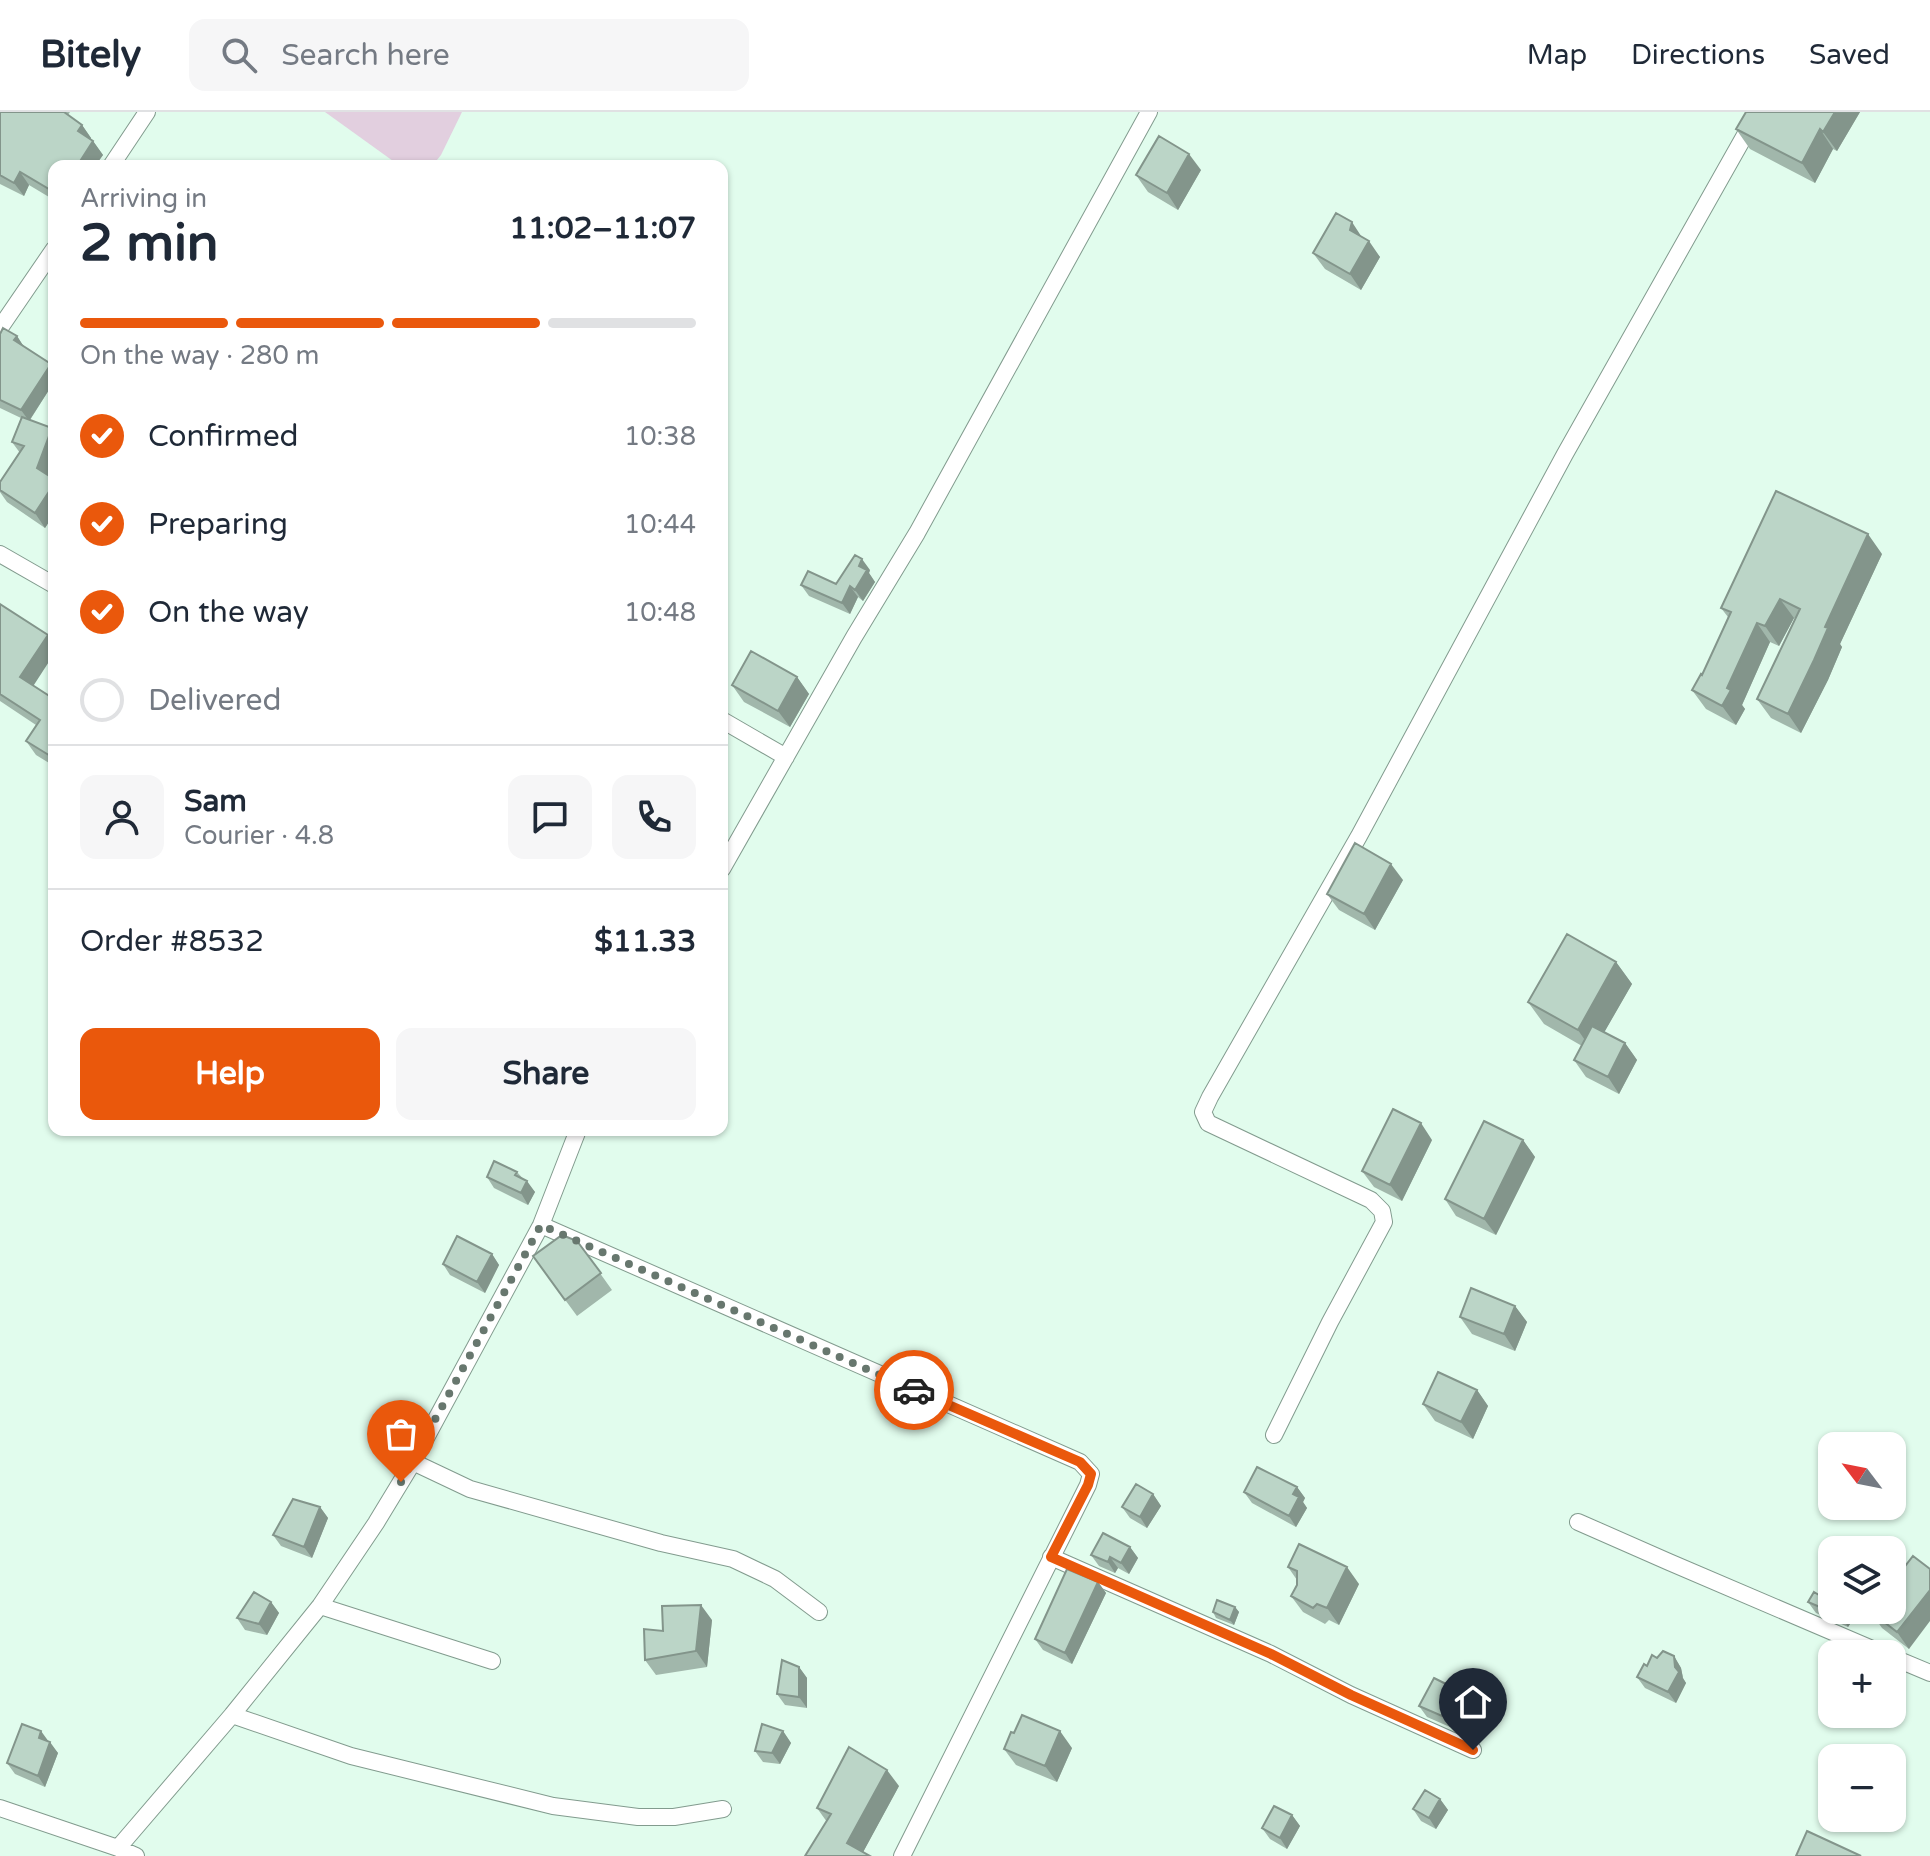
<!DOCTYPE html>
<html lang="en">
<head>
<meta charset="utf-8">
<style>
  :root { --surface:#fff; --page:#f6f6f7; --text:#1f2937; --muted:#747a83; --line:#e0e1e3; --accent:#ea580c }
  body { margin:0; font-family:"Varela Round",sans-serif; background:var(--page); color:var(--text); height:100vh; display:flex; flex-direction:column; font-size:30px; white-space:nowrap }
  * { box-sizing:border-box; margin:0 }
  p { font-size:26px; color:var(--muted) }
  .icon { flex:none; width:44px; height:44px; fill:none; stroke:currentColor; stroke-width:2; stroke-linecap:round; stroke-linejoin:round }
  .map { position:relative; flex:1; overflow:hidden }
  .panel { position:absolute; left:48px; top:48px; width:680px; height:976px; display:flex; flex-direction:column; background:var(--surface); border-radius:16px; box-shadow:0 2px 6px #0004 }
  .panel>* { flex:none }
  .needle { width:52px; rotate:302deg }
  .buttons { position:absolute; left:1818px; top:1320px; display:grid; gap:16px }
  .buttons a { display:grid; place-items:center; width:88px; height:88px; border-radius:16px; background:var(--surface); box-shadow:0 2px 6px #0004; font-size:40px }
  .pin { position:absolute; display:grid; place-items:center; width:68px; height:68px; color:#fff; margin:-82px -34px; border-radius:50% 50% 50% 0; rotate:-45deg; box-shadow:0 0 8px #0007 }
  .pin .icon { rotate:45deg }
  .courier { position:absolute; display:grid; place-items:center; width:80px; height:80px; margin:-40px; border:6px solid #ea580c; border-radius:50%; background:#fff; color:#222; box-shadow:0 2px 10px #0007 }
  .head em { font-style:normal; font-weight:800 }
  .head div { display:flex; flex-direction:column-reverse }
  .head { display:flex; align-items:center; justify-content:space-between; height:136px; padding:0 32px }
  h1 { font-size:52px; font-weight:800; line-height:60px }
  .bar { display:grid; grid-template-columns:repeat(4,1fr); gap:12px 8px; align-content:center; height:96px; padding:0 32px }
  .bar i { height:10px; border-radius:6px; background:var(--line) }
  .bar .selected { background:var(--accent) }
  .bar p { grid-column:span 4 }
  .line { display:flex; align-items:center; gap:20px; padding:0 32px; border-top:2px solid var(--line) }
  .line div { flex:1 }
  .round { display:grid; place-items:center; flex:none; width:84px; height:84px; border-radius:16px; background:var(--page) }
  ol { padding:0 32px; list-style:none }
  li { display:flex; align-items:center; gap:24px; height:88px }
  li p { margin-inline-start:auto }
  li .icon { padding:8px; border-radius:50%; background:var(--accent); color:#fff; stroke-width:4 }
  li:last-child { color:var(--muted) }
  li i { width:44px; height:44px; border:4px solid var(--line); border-radius:50% }
  .cta { display:flex; gap:16px; margin-top:auto; padding:16px 32px }
  .cta a { flex:1; height:92px; border-radius:16px; background:var(--accent); color:#fff; font-size:32px; font-weight:800; line-height:92px; text-align:center }
  .cta a+a { background:var(--page); color:var(--text) }
  header { display:flex; align-items:center; gap:48px; box-sizing:border-box; height:112px; padding:0 40px; background:var(--surface); border-bottom:2px solid var(--line) }
  header strong { font-size:38px }
  nav { display:flex; gap:44px; margin-inline-start:auto; font-size:28px }
  .search { width:560px; height:72px; background:var(--page); display:flex; align-items:center; gap:20px; box-sizing:border-box; padding:0 28px; border-radius:16px; color:var(--muted); font-size:30px }
  .map>svg:first-child { display:block }
</style>
</head>
<body>
<header>
<strong>Bitely</strong>
<div class="search"><svg class="icon" aria-label="search" viewBox="0 0 24 24"><circle cx="10" cy="10" r="6"/><path d="M15 15l6 6"/></svg>Search here</div>
<nav><a>Map</a><a>Directions</a><a>Saved</a></nav>
</header>
<div class="map">
<svg width="1930" height="1744" viewBox="0 0 1930 1744">
  <rect width="100%" height="100%" fill="#e1fced"/>
  <path fill="#e2cfdf" d="M325 0H462L441 43 432 54H400Z"/>
  <g fill="none" stroke-linecap="round" stroke-linejoin="round">
    <g stroke="#829b8e" stroke-width="18">
      <path id="street" d="M111 54 147 0
        M0 216 54 137
        M0 442 54 473
        M722 608 786 645
        M722 757 854 525 917 421 1149 0
        M541 1113 1080 1350 1091 1362 1088 1373 902 1744
        M1274 1323 1330 1210 1384 1110 1382 1099 1371 1088 1208 1011 1203 1000 1210 985 1359 724 1565 342 1758 0
        M413 1350 470 1377 661 1431 733 1447 775 1467 819 1500
        M1578 1410 1669 1450 1884 1542
        M1051 1445 1271 1542 1351 1583 1473 1638
        M320 1494 492 1549
        M1892 1545 1930 1561
        M232 1603 351 1644 553 1694 638 1705H674L723 1697
        M0 1696 118 1736 232 1603 320 1494 376 1411 413 1350 541 1113 578 1018
        M118 1736 136 1744"/>
    </g>
    <use href="#street" stroke="#fff" stroke-width="16"/>
  </g>
  <path fill="#a1b7ab" d="M0 0H70L68 3 82 13 91 26V27L93 29 103 43 95 54H54V88L29 73 24 84 0 72Z
    M1746 0H1860L1837 39 1833 37 1815 71 1750 37 1736 17Z
    M1201 58 1178 98 1148 80 1136 63Z
    M1362 125 1380 145 1361 178 1325 157 1313 141Z
    M0 222 17 224 24 235 51 252 54 257V270L30 308 52 316 54 319V353L50 365 54 367V402L45 416 7 390 0 380V370L20 341 12 330 21 306 0 296Z
    M1882 442 1840 532 1842 535 1828 568 1801 621 1771 606 1757 587 1796 507 1794 506 1779 534 1770 530 1742 593 1745 597 1736 613 1706 597 1692 578 1702 563 1728 505 1721 496Z
    M870 458 869 461 875 470 863 489 858 485 850 502 809 484 801 473 836 472Z
    M0 492 33 574 54 587V654L36 643 26 629 36 613 0 589Z
    M797 565 809 582 790 615 744 590 732 573Z
    M1403 768 1375 818 1339 798 1327 782Z
    M1616 850 1632 872 1604 920 1625 931 1637 948 1619 982 1586 965 1574 948 1582 934 1544 912 1528 890Z
    M1432 1028 1402 1089 1374 1075 1362 1059Z
    M1523 1028 1535 1045 1496 1123 1456 1104 1445 1087Z
    M517 1060 535 1080 528 1093 494 1076 487 1065Z
    M577 1129 612 1178 577 1204 533 1144Z
    M492 1142 499 1153 485 1181 450 1163 443 1152Z
    M1515 1194 1527 1210 1515 1239 1472 1222 1460 1205Z
    M1477 1278 1488 1294 1473 1327 1435 1309 1423 1292Z
    M1277 1366 1297 1375 1305 1386 1303 1390 1307 1396 1296 1415 1252 1391 1244 1380Z
    M1153 1382 1161 1394 1147 1416 1130 1406 1122 1395Z
    M320 1395 328 1406 312 1446 281 1434 273 1423Z
    M1130 1435 1138 1446 1129 1462 1118 1456 1115 1461 1099 1454 1091 1443Z
    M1288 1455 1359 1472 1339 1513 1329 1508 1325 1512 1303 1500 1291 1484 1297 1473V1468Z
    M1930 1457 1909 1537 1882 1516 1870 1499Z
    M1098 1470 1106 1481 1072 1552 1043 1538 1035 1527Z
    M271 1490 279 1501 267 1523 245 1518 237 1506Z
    M1808 1490 1852 1509 1848 1515 1816 1501Z
    M1235 1495 1239 1500 1234 1513 1216 1506 1213 1500Z
    M712 1508 707 1555 656 1563 645 1548 663 1519Z
    M1674 1544 1681 1556 1683 1566 1686 1571 1676 1591 1645 1576 1637 1565 1657 1546Z
    M799 1555 807 1566V1596L785 1593 777 1582Z
    M1464 1589 1450 1615 1427 1605 1419 1594Z
    M783 1619 791 1631 780 1652 763 1650 755 1639Z
    M48 1630 58 1641 45 1675 15 1662 7 1651Z
    M1072 1636 1057 1670 1016 1653 1004 1637Z
    M899 1674 863 1740 805 1744 827 1710 817 1696Z
    M1440 1687 1448 1698 1436 1717 1421 1709 1413 1697Z
    M1292 1703 1300 1714 1287 1737 1270 1727 1262 1716Z"/>
  <path fill="#83958b" d="M1835 0H1860L1837 39 1823 20Z
    M82 13 91 26 87 32 78 19Z
    M1820 17 1833 37 1815 71 1802 51Z
    M93 29 103 43 95 54H77Z
    M1189 42 1201 58 1178 98 1167 81Z
    M20 60 29 73 24 84 14 71Z
    M1352 110 1363 127 1350 118Z
    M1369 129 1380 145 1361 178 1350 162Z
    M17 224 24 235 14 228Z
    M51 252 54 257V270L29 309 21 298Z
    M52 316 54 319V353L47 371 37 356Z
    M54 372V402L45 416 35 401Z
    M1868 422 1882 442 1840 532 1842 535 1828 568 1801 621 1788 602 1825 515Z
    M862 447 870 458 869 461 875 470 863 489 855 478 859 454Z
    M850 474 858 485 850 502 842 491Z
    M1780 487 1794 506 1779 534 1765 514Z
    M1757 511 1770 530 1742 593 1745 597 1736 613 1722 594 1727 576Z
    M48 523 54 532V542L30 579 20 565Z
    M797 565 809 582 790 615 778 599Z
    M1391 752 1403 768 1375 818 1364 802Z
    M1616 850 1632 872 1593 940 1578 918Z
    M1625 931 1637 948 1619 982 1608 965Z
    M1421 1011 1432 1028 1402 1089 1390 1073Z
    M1523 1028 1535 1045 1496 1123 1484 1107Z
    M527 1069 535 1080 528 1093 521 1081Z
    M492 1142 499 1153 485 1181 477 1170Z
    M1515 1194 1527 1210 1515 1239 1504 1222Z
    M1477 1278 1488 1294 1473 1327 1461 1310Z
    M1297 1375 1305 1386 1303 1390 1307 1396 1296 1415 1289 1404 1293 1382Z
    M1153 1382 1161 1394 1147 1416 1140 1405Z
    M320 1395 328 1406 312 1446 304 1435Z
    M1130 1435 1138 1446 1129 1462 1121 1451Z
    M1110 1445 1118 1456 1115 1461 1108 1450Z
    M1347 1455 1359 1472 1339 1513 1327 1496Z
    M1098 1470 1106 1481 1072 1552 1065 1541Z
    M1930 1478V1509L1909 1537 1897 1520Z
    M271 1490 279 1501 267 1523 259 1512Z
    M701 1493 712 1508 707 1555 696 1539Z
    M1235 1495 1239 1500 1234 1513 1230 1508Z
    M1844 1498 1852 1509 1848 1515 1841 1504Z
    M1674 1544 1681 1556 1683 1566 1675 1555Z
    M799 1555 807 1566V1596L799 1585Z
    M1679 1560 1686 1571 1676 1591 1668 1580Z
    M1456 1577 1464 1589 1450 1615 1442 1604Z
    M41 1619 49 1630 39 1626Z
    M783 1619 791 1631 780 1652 772 1641Z
    M1060 1619 1072 1636 1057 1670 1045 1654Z
    M50 1630 58 1641 45 1675 38 1664Z
    M887 1658 899 1674 861 1744 847 1731Z
    M1440 1687 1448 1698 1436 1717 1429 1706Z
    M1292 1703 1300 1714 1287 1737 1280 1726Z"/>
  <path fill="#bbd5c7" stroke="#83958b" stroke-width="2" d="M0 0H64L82 13 78 19 93 29 77 54H54V80L20 60 14 71 0 63Z
    M1746 0H1835L1823 20 1820 17 1802 51 1736 17Z
    M1159 24 1189 42 1167 81 1136 63Z
    M1336 101 1352 110 1350 118 1369 129 1350 162 1313 141Z
    M3 216 17 224 14 228 51 252 21 298 0 288V222Z
    M22 305 52 316 37 356 54 367V372L35 401 0 378V370L24 334 12 330Z
    M1776 379 1868 422 1825 515 1828 516 1814 548 1788 602 1757 587 1800 497 1780 487 1765 514 1757 511 1727 576 1731 578 1722 594 1692 578 1701 562 1702 563 1731 500 1721 496Z
    M855 443 862 447 859 454 867 458 855 478 850 474 842 491 801 473 808 459 836 472Z
    M0 492 48 523 20 565 54 587V642L52 645 26 629 40 608 0 582Z
    M751 539 797 565 778 599 732 573Z
    M1355 731 1391 752 1364 802 1327 782Z
    M1567 822 1616 850 1578 918 1528 890Z
    M1592 914 1625 931 1608 965 1574 948Z
    M1393 997 1421 1011 1390 1073 1362 1059Z
    M1484 1009 1523 1028 1484 1107 1445 1087Z
    M494 1049 517 1060 515 1063 527 1069 521 1081 487 1065Z
    M562 1123 577 1129 601 1161 565 1188 533 1144Z
    M457 1124 492 1142 477 1170 443 1152Z
    M1471 1176 1515 1194 1504 1222 1460 1205Z
    M1438 1260 1477 1278 1461 1310 1423 1292Z
    M1257 1355 1297 1375 1293 1382 1299 1385 1289 1404 1244 1380Z
    M1136 1372 1153 1382 1140 1405 1122 1395Z
    M293 1387 320 1395 304 1435 273 1423Z
    M1103 1421 1130 1435 1121 1451 1110 1445 1108 1450 1091 1443Z
    M1299 1432 1347 1455 1327 1496 1317 1492 1313 1496 1291 1484 1297 1473V1459L1288 1455Z
    M1913 1444 1930 1457V1478L1897 1520 1870 1499 1871 1498H1892V1471Z
    M1067 1457 1098 1470 1065 1541 1035 1527Z
    M254 1480 271 1490 259 1512 237 1506Z
    M1814 1480 1832 1491V1498H1844L1841 1504 1808 1490Z
    M1217 1488 1235 1495 1230 1508 1213 1500Z
    M701 1493 696 1539 645 1548 644 1517 663 1519 662 1494Z
    M1663 1539 1674 1544 1675 1555 1679 1560 1668 1580 1637 1565 1644 1552 1647 1554 1652 1543 1657 1546Z
    M782 1548 799 1555V1585L777 1582Z
    M1434 1566 1456 1577 1442 1604 1419 1594Z
    M1022 1603 1060 1619 1045 1654 1004 1637 1011 1620 1014 1621Z
    M22 1612 41 1619 39 1626 50 1630 38 1664 7 1651Z
    M762 1612 783 1619 772 1641 755 1639Z
    M849 1635 887 1658 847 1731 870 1744H805L831 1702 817 1696Z
    M1425 1678 1440 1687 1429 1706 1413 1697Z
    M1274 1694 1292 1703 1280 1726 1262 1716Z
    M1807 1719 1861 1744H1796Z"/>
  <g fill="none" stroke-linecap="round" stroke-linejoin="round">
    <path stroke="#67776e" stroke-width="8" stroke-dasharray="0 14.4" d="M401 1370 541 1113 914 1278"/>
    <path stroke="#ea580c" stroke-width="10" d="M914 1278 1080 1350 1091 1362 1088 1373 1051 1445 1271 1542 1351 1583 1473 1638"/>
  </g>
</svg>
<div class="buttons">
<a><svg class="needle" viewBox="-14 -14 28 28"><path d="M0-13l5 13h-10z" fill="#e53935"/><path d="M0 13l5-13h-10z" fill="#747a83"/></svg></a>
<a><svg class="icon" aria-label="layers" viewBox="0 0 24 24"><path d="M12 4l9 5-9 5-9-5zM3 14l9 5 9-5"/></svg></a>
<a>+</a>
<a>−</a>
</div>
<div class="pin" style="left:401px;top:1370px;background:#ea580c"><svg class="icon" aria-label="bag" viewBox="0 0 24 24"><path d="M5 8h14l-1 12H6zM9 8a3 3 0 0 1 6 0"/></svg></div>
<div class="pin" style="left:1473px;top:1638px;background:#1f2937"><svg class="icon" aria-label="home" viewBox="0 0 24 24"><path d="M3 11l9-7 9 7M6 9v11h12V9"/></svg></div>
<div class="courier" style="left:914px;top:1278px"><svg class="icon" aria-label="car" viewBox="0 0 24 24"><path d="M5 17H2v-5l4-1 3-4h7l3 4 3 1v5h-3M9 17h6M6 11h13"/><circle cx="7" cy="17" r="2"/><circle cx="17" cy="17" r="2"/></svg></div>
<section class="panel">
<div class="head"><div><h1>2 min</h1><p>Arriving in</p></div><em>11:02–11:07</em></div>
<div class="bar"><i class="selected"></i><i class="selected"></i><i class="selected"></i><i></i><p>On the way · 280 m</p></div>
<ol>
<li><svg class="icon" aria-label="check" viewBox="0 0 24 24"><path d="M5 12l5 5 9-10"/></svg>Confirmed<p>10:38</p></li>
<li><svg class="icon" aria-label="check" viewBox="0 0 24 24"><path d="M5 12l5 5 9-10"/></svg>Preparing<p>10:44</p></li>
<li><svg class="icon" aria-label="check" viewBox="0 0 24 24"><path d="M5 12l5 5 9-10"/></svg>On the way<p>10:48</p></li>
<li><i></i>Delivered</li>
</ol>
<div class="line" style="height:144px"><a class="round"><svg class="icon" aria-label="person" viewBox="0 0 24 24"><circle cx="12" cy="8" r="4"/><path d="M4 21q1-7 8-7t8 7"/></svg></a><div><b>Sam</b><p>Courier · 4.8</p></div><a class="round"><svg class="icon" aria-label="chat" viewBox="0 0 24 24"><path d="M4 5h16v11H9l-5 4z"/></svg></a><a class="round"><svg class="icon" aria-label="phone" viewBox="0 0 24 24"><path d="M5 4h4l2 5-3 2q2 4 5 5l2-3 5 2v4C11 20 4 13 5 4z"/></svg></a></div>
<div class="line" style="height:104px"><div>Order #8532</div><b>$11.33</b></div>
<div class="cta"><a>Help</a><a>Share</a></div>
</section>
</div>
</body>
</html>
